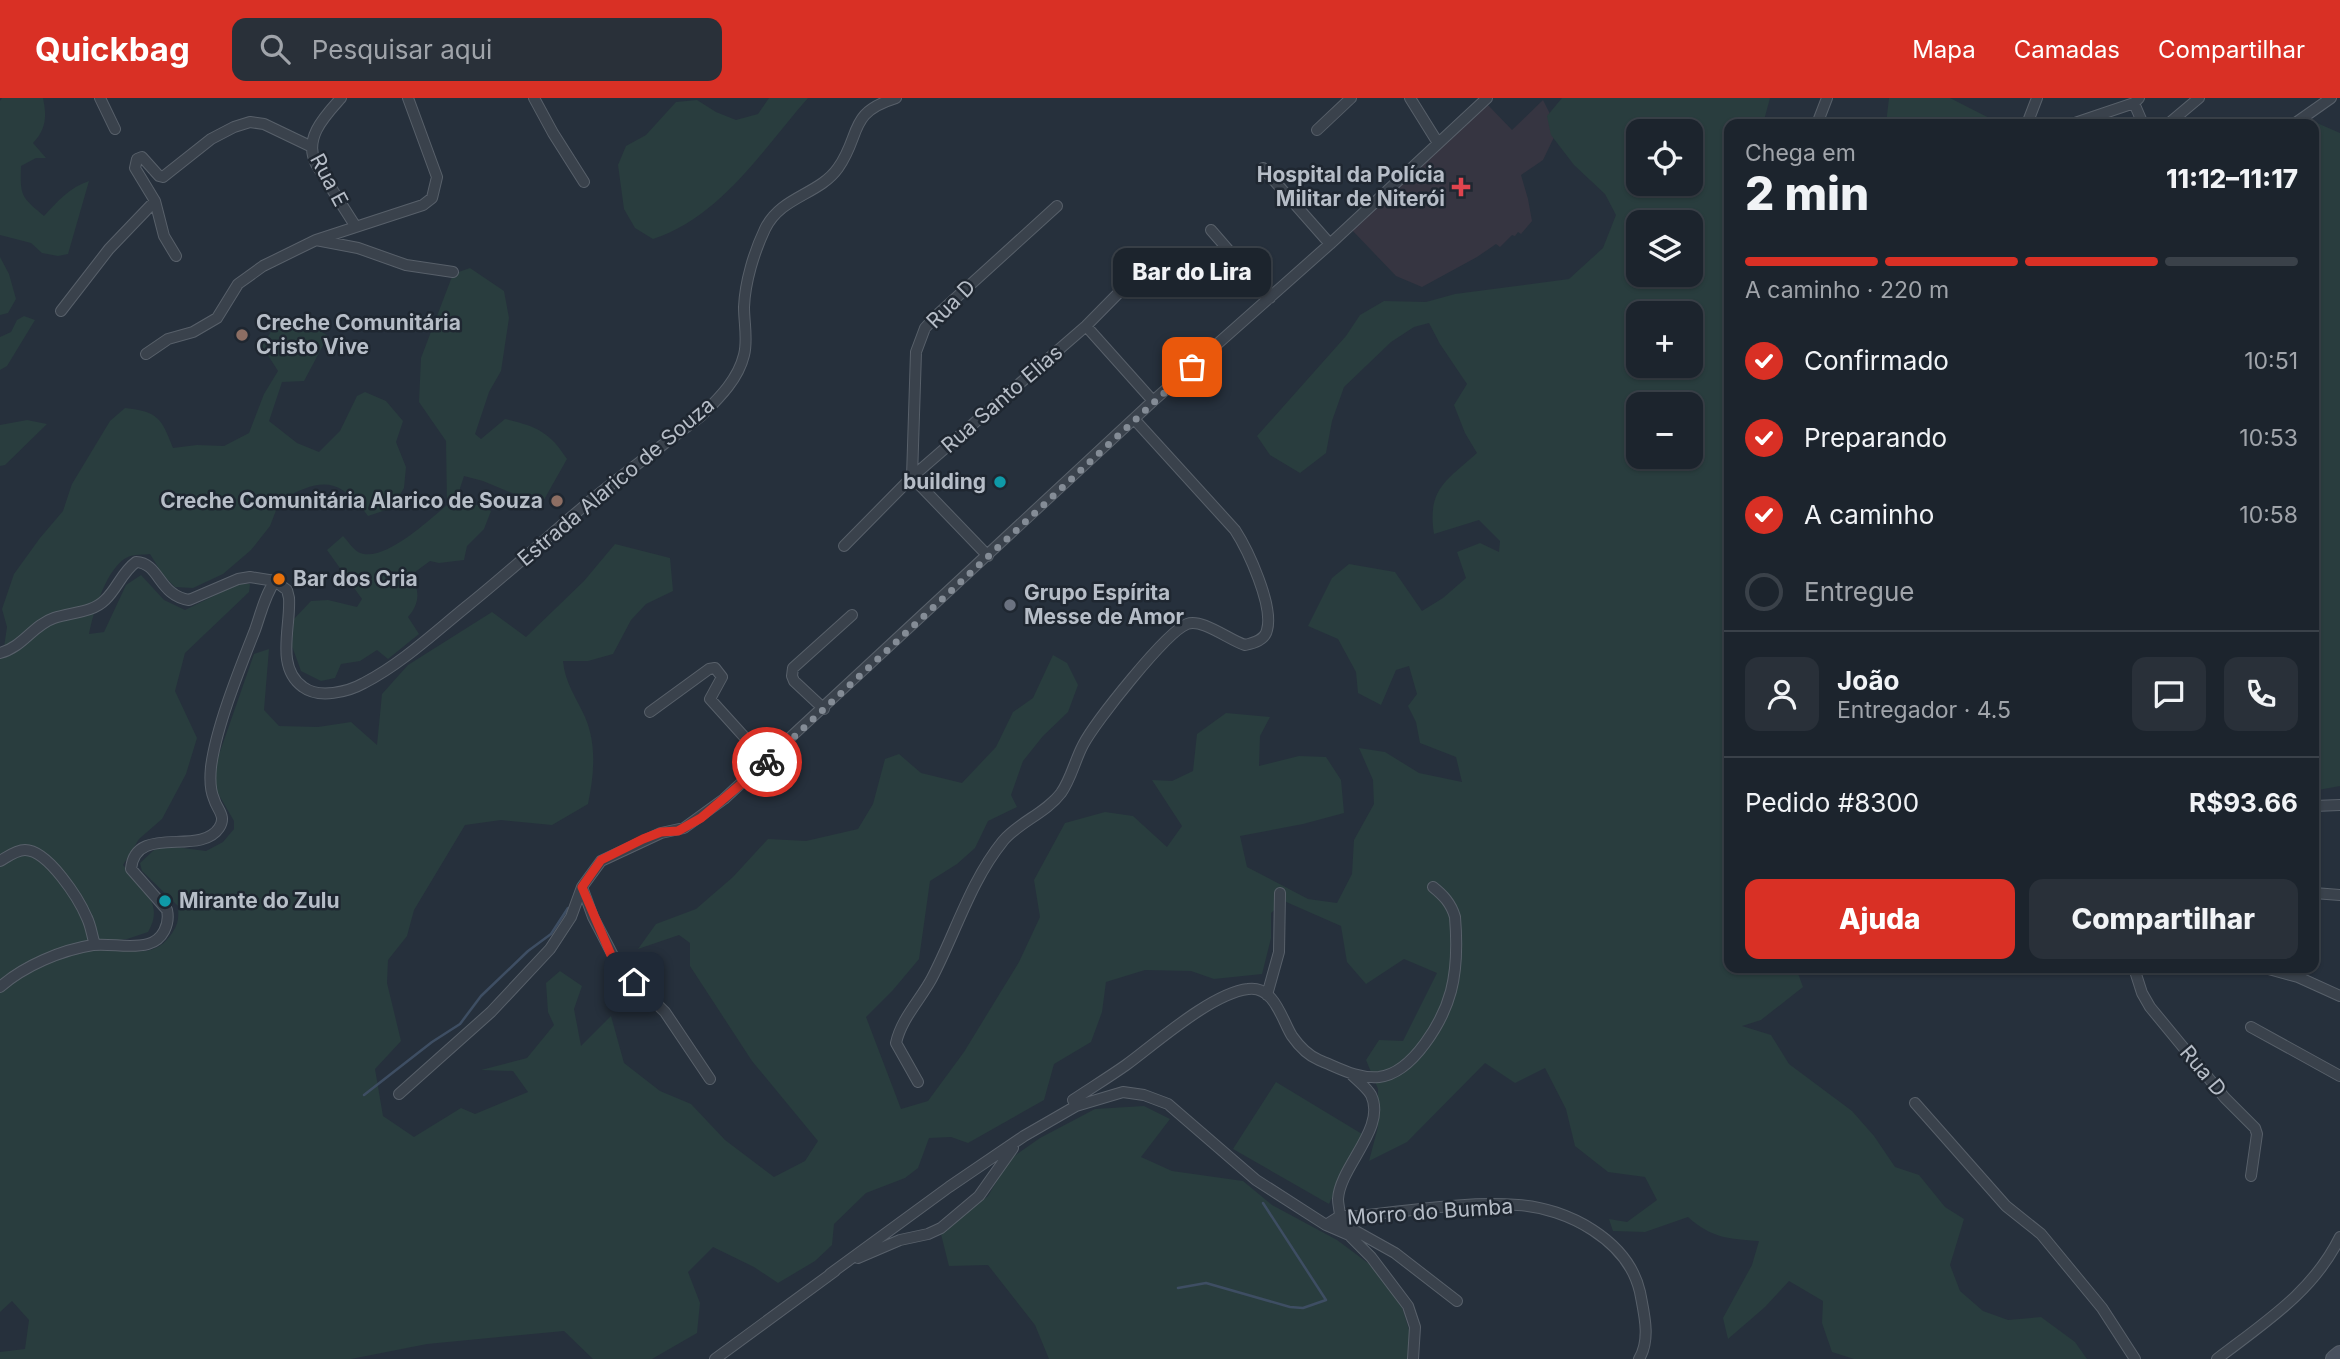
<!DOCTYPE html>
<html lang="pt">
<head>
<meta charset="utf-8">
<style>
  :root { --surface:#1c242d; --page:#293039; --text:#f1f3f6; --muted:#a0a4aa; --line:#3a4149; --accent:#d93025 }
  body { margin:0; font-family:Inter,sans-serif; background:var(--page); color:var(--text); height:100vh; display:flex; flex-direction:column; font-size:26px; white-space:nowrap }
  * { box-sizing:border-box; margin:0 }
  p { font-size:23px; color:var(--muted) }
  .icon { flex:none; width:38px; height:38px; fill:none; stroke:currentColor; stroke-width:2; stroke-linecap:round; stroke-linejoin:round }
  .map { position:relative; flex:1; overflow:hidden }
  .sheet { position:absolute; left:1724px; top:21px; width:595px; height:854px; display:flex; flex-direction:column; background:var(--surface); border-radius:14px; box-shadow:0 2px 5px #0004,0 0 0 2px var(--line) }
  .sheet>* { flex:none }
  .buttons { position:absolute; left:1626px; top:21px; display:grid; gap:14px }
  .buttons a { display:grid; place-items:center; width:77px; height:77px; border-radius:14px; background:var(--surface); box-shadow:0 2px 5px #0004,0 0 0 2px var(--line); font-size:35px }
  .pin { position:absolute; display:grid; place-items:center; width:60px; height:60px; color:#fff; margin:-30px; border-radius:14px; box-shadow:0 4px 10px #0006 }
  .courier { position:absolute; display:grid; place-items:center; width:70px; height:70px; margin:-35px; border:5px solid #d93025; border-radius:50%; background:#fff; color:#222; box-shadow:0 2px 9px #0007 }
  .bubble { position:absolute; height:49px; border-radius:14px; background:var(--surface); box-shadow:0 2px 5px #0004,0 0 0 2px var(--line); font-size:23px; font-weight:800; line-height:49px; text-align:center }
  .overview em { font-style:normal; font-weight:800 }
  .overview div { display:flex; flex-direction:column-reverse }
  .overview { display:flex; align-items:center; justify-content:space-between; height:119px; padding:0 21px }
  h1 { font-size:46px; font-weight:800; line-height:52px }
  .bar { display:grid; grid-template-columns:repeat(4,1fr); gap:10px 7px; align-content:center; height:84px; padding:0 21px }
  .bar i { height:9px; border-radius:5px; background:var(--line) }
  .bar .selected { background:var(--accent) }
  .bar p { grid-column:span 4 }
  .line { display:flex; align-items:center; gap:18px; padding:0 21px; border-top:2px solid var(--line) }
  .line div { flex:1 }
  .round { display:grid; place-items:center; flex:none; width:74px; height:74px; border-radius:14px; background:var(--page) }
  ol { padding:0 21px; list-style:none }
  li { display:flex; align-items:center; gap:21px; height:77px }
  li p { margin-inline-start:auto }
  li .icon { padding:7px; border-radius:50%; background:var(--accent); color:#fff; stroke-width:4 }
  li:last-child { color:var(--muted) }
  li i { width:38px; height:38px; border:4px solid var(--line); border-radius:50% }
  .cta { display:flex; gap:14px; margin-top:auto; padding:14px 21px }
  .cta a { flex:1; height:80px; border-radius:14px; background:var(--accent); color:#fff; font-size:28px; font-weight:800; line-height:80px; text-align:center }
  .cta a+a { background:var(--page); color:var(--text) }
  header { display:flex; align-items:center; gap:42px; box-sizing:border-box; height:98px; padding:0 35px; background:var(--accent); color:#fff }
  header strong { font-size:33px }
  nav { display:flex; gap:38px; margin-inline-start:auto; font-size:24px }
  .search { width:490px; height:63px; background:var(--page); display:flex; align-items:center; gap:18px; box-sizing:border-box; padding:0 24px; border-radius:14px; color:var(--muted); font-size:26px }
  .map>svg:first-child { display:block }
</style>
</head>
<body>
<header>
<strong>Quickbag</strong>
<div class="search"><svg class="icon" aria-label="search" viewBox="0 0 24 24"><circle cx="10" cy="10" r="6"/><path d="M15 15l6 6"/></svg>Pesquisar aqui</div>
<nav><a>Mapa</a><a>Camadas</a><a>Compartilhar</a></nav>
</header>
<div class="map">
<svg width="2340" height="1261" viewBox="0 0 2340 1261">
  <rect width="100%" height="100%" fill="#26303c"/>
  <path fill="#363541" d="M1543 2 1555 26 1556 35 1543 62 1521 77 1528 101 1532 123 1521 136 1518 134 1515 138 1512 137 1500 149 1496 146 1477 159 1422 189 1396 178 1351 131 1487 6 1512 32Z"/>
  <path fill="#293d3e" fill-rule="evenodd" d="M2 0H43C47 19 46 31 33 45L46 60H36L21 68C20 98 21 99 44 118 57 104 70 89 89 83L68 156 58 158 42 155 31 145 0 137V3Z
    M769 0H808C763 51 721 119 653 141L635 130 624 111 618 67 626 48 646 37 676 4 697 2 716 14 736 22 758 16Z
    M1562 0H1770L1763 26H1729V870H1796L1803 889 1761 922 1742 928 1771 937 1789 966 1852 1013 1874 1038 1895 1069 1919 1077 1945 1109 1964 1121 1950 1167 1960 1193 1983 1213 2008 1222 2041 1219 2075 1244 2087 1261H1854L1832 1254 1822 1225 1823 1203 1789 1183 1765 1209 1728 1241 1723 1220 1752 1167 1759 1143C1729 1141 1711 1140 1688 1119L1645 1134 1613 1133 1609 1121 1627 1124 1657 1102 1645 1079 1608 1074 1575 1048 1566 1011 1545 970 1515 985 1485 965 1407 1044 1369 1063 1378 1029V991L1366 962 1379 942 1403 943 1437 875 1404 861 1366 886 1347 864 1341 828 1284 803 1271 815V840L1262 876 1214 881 1191 873 1145 872 1106 884 1102 914 1091 944 1054 966 1044 1002 968 1045 951 1039 929 1040 918 1070 905 1080 866 1095 834 1126 832 1147 815 1163 778 1185 754 1169 713 1149 688 1174 700 1205 697 1235 652 1261H593L564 1233 427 1246 351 1261H0V1254L25 1251 29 1222 12 1203 0 1214V892C29 875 60 852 94 849 121 846 149 866 170 838 178 827 179 822 178 808L142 773 140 765 154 752 167 748 206 753 223 744 234 731V723L216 692 215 668 254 556 269 551 264 612 279 628 318 629 351 624 377 647 382 596 408 567 492 514 526 539 584 483 615 446 670 460 673 493 646 506 631 522 613 556 588 563H563C565 585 576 599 585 619 597 647 594 677 588 706L552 727 501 722 465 727 414 812 407 838 388 862 387 885 401 943 375 971 383 1018 414 1039 461 1010 475 1016 528 994 513 973 481 972 527 960 554 927 548 914 546 885 560 873 582 888 574 911 581 948 611 918 624 965 660 993 691 1006 725 1042 774 1079 805 1063 818 1043 752 963 690 868V845L679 837 638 851 656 826 696 811 733 779 768 741 806 743 858 731 873 706 885 661 899 656 921 675 962 685 996 649 1013 614 1033 600 1053 557 1067 565 1078 587 1068 614 1043 638 1023 663 1011 697 1017 709 988 723 975 750 957 766 930 783 919 861 893 892 866 919 901 1011 928 1003 964 954 1019 864 1040 819 1034 782 1065 725 1105 714 1133 718 1167 749 1182 728 1152 682 1172 683 1193 673 1197 636 1226 615 1270 619 1260 638 1259 668 1299 658 1326 659 1341 682 1344 715 1303 726 1240 738 1247 769 1308 801 1337 805 1352 776 1354 742 1374 706 1373 682 1359 650 1385 654 1419 675 1462 684 1456 659 1420 645 1416 624 1408 608 1417 596 1409 568 1396 572 1381 607 1358 595 1356 574 1338 541 1308 528 1332 480 1349 466 1395 474 1422 513 1443 500 1466 480 1457 454 1480 445 1499 454 1500 443 1479 422 1434 436C1427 391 1446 383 1477 355L1465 335 1454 307 1467 286 1440 246 1429 225 1414 229 1391 244 1344 289 1332 323 1326 355 1300 375 1270 357 1257 338 1346 238 1360 217 1384 203 1426 204 1455 196 1569 181 1603 150 1616 117 1605 96 1574 67 1551 37 1547 18ZM1638 33H1690V86H1638ZM1638 124H1690V177H1638ZM1638 215H1690V268H1638ZM1638 306H1690V359H1638Z
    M1889 0H1950L2001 26H1954L1941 20 1934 26H1886Z
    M2317 25 2340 35V688L2318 692 2314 683V27Z
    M0 159 9 176 16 201 8 215 0 217Z
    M470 170 504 193 509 220 501 273 489 294 475 336 481 341 505 321C536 328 550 334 567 361L541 407 483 383 464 378 460 390 461 407H478L491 413 484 431 467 448 464 462 439 465 430 463 411 477C420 493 420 505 408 519L419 536 388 561 377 552 360 563 341 566 335 580 321 583 301 573 292 548 294 521 311 503 328 502 357 509 362 501 327 452 343 438C347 442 353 451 358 454 382 467 429 422 447 407L446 343 419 304 421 260 453 176Z
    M24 218 35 222 7 268 0 272V239L11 234 17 222Z
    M300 219 328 238 304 283 282 284 269 323 297 345 319 354 340 333 357 298 365 294 386 303 403 323 396 344 406 369 404 390 392 410 368 418C338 378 322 380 280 402L270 428 251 452 223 476 193 490 175 489 163 477 150 456C144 457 134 456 128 459 107 468 93 515 89 536L104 534 126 487 141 477 164 502 185 512 238 486H250L249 494 185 555 175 593 197 640 186 676 162 721 139 741 123 767C142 789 165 805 148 834L127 841 94 845 0 886V559L3 556 7 529 2 511 14 476 40 440 63 413 72 386 110 323 125 310C158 314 161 319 173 350L197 347 224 348 249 335 264 296 278 273 262 248 272 232Z
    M27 322 47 326 5 367 0 368V327Z
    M1276 984 1362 1036 1329 1106 1233 1051Z
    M1144 1008 1170 1021 1141 1059 1172 1073 1243 1083 1272 1107 1337 1142 1376 1171 1402 1209 1413 1245 1409 1261H1049L1035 1227 988 1167 949 1168 941 1136 988 1098 1010 1061 1040 1040 1095 1011Z"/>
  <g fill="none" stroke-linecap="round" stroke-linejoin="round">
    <path stroke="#3e4e63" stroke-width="2.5" d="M364 997 432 944 460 926 481 898 528 853 551 836 568 810
      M1178 1190 1206 1185 1290 1209 1303 1210 1326 1202 1263 1105"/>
    <g stroke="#58606a" stroke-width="12">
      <path id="street" d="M100 0 115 31
        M341 0C325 18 303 40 316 66L356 129
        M534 0 553 35 584 84
        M1410 0 1438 45
        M2134 5 2143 26
        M1817 26 1827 0
        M2027 26 2037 0
        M2072 26 2134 5 2139 0
        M2168 26 2199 0
        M2294 26 2331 0
        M1317 32 1351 0
        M1263 70 1330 146
        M155 103 164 138 176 158
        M1211 132 1270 200
        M316 142 358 150 406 167 453 174
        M61 213 109 151 155 103 135 70 137 61 142 59 159 78 163 79 211 41 234 29 250 24 264 26 312 49
        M1086 228 1153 303
        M146 256 168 241 193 234 217 220 238 186 263 168 316 142 423 107 432 100 437 79 408 0
        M844 448 912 379 1086 228 1159 154
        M988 458 912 379 916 254 925 230 937 217 1057 108
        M0 555C23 549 33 527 54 520 71 514 92 515 105 502 117 491 122 474 136 464 160 465 158 497 189 502L238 481 250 479 275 483
        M824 611 794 583 792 578 793 570 852 517
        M650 614 709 571 715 570 722 579 710 601 767 664
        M2314 708 2340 707
        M0 763C7 759 16 752 25 752 48 752 79 801 87 820 91 828 92 838 95 847
        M582 789 593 819 619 869 665 914 710 981
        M2314 795 2340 797
        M2134 870 2142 895 2150 909 2225 1000 2255 1030 2257 1036 2251 1078
        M2265 870 2298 879 2340 898
        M0 889C24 868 61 852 93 847 111 845 130 851 148 846 163 842 170 826 167 812L131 771C135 725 200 759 219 730 227 718 217 712 214 701 210 692 210 679 211 669 216 629 240 570 255 532 261 515 265 497 275 483L287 492 289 500C291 529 275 569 303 589 319 601 348 594 364 585 401 566 434 535 466 509 506 477 544 442 583 409 621 377 662 348 701 318 718 301 738 282 744 257 748 242 744 225 744 209 745 184 754 154 765 131 781 98 819 97 838 70 862 36 847 15 896 0
        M1267 897 1279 854 1280 795
        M2251 929 2340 978
        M918 984 896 945C901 921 921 901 932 880 956 834 970 784 1003 743 1019 724 1046 715 1061 695 1071 681 1075 662 1083 647 1095 624 1166 534 1187 526 1202 520 1229 542 1245 547 1254 545 1265 542 1267 532 1274 508 1248 452 1235 432L1135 322
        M399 996 491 914 550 851 571 819 582 789 601 763 661 735 684 730 724 701 1153 303 1330 146 1487 0
        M1915 1005 2006 1108 2041 1136 2102 1210 2135 1261
        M1076 1008 1073 1002C1091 990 1109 979 1126 967 1156 945 1212 895 1248 891 1274 887 1282 922 1292 938 1299 948 1307 957 1319 962 1339 970 1357 981 1379 979 1413 975 1443 923 1451 893 1457 870 1457 843 1455 819 1451 805 1443 797 1433 789
        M1340 1118C1340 1113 1338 1107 1338 1101 1340 1068 1387 1030 1371 997 1367 990 1358 983 1352 977
        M1336 1122 1395 1155 1457 1203
        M1326 1127 1340 1118H1358C1410 1113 1465 1103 1518 1107 1567 1110 1628 1142 1640 1194 1644 1216 1651 1241 1639 1261
        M858 1160 900 1142 928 1136 941 1130 979 1098 1013 1050
        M830 1176 949 1089 1024 1038 1076 1008 1123 994 1144 997 1168 1006 1256 1082 1326 1127 1349 1137 1371 1159 1408 1208 1415 1229 1413 1261
        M715 1261 835 1173
        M2217 1261C2265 1224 2313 1194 2340 1139"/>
    </g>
    <g stroke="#58606a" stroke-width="18">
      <path id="secondary" d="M2334 1261 2340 1256"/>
    </g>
    <use href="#street" stroke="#3a424c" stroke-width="10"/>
    <use href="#secondary" stroke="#49515f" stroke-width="16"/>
  </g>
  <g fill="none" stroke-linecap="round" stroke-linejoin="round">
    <path stroke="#848c96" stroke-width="7" stroke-dasharray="0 12.6" d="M767 664 1192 269"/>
    <path stroke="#d93025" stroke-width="9" d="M634 884 611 857 582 789 601 762 643 741 661 734 678 733 701 720 767 664"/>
  </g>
  <path fill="#e0444e" stroke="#1f2731" stroke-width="2.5" d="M1457.5 78.5h7v7h7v7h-7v7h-7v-7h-7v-7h7z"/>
  <g fill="#8d6e63" stroke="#1f2731" stroke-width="2.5">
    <circle cx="242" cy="237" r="7"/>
    <circle cx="557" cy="403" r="7"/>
  </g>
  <g fill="#0f9aa8" stroke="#1f2731" stroke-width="2.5">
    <circle cx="1000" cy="384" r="7"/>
    <circle cx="165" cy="803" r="7"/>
  </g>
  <circle fill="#e8710a" stroke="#1f2731" stroke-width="2.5" cx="279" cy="481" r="7"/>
  <circle fill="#6b7280" stroke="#1f2731" stroke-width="2.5" cx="1010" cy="507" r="7"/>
  <g text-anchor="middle" stroke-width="5" stroke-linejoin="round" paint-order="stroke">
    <g font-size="21" font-weight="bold" fill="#b6bdc7" stroke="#1f2731" text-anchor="start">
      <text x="1445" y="84" text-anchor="end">Hospital da Polícia<tspan x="1445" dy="24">Militar de Niterói</tspan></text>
      <text x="256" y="232">Creche Comunitária<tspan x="256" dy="24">Cristo Vive</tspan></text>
      <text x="986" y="391" text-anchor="end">building</text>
      <text x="543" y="410" text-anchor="end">Creche Comunitária Alarico de Souza</text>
      <text x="293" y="488">Bar dos Cria</text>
      <text x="1024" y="502">Grupo Espírita<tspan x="1024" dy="24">Messe de Amor</tspan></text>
      <text x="179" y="810">Mirante do Zulu</text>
    </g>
    <g font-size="21" fill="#b6bdc7" stroke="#1f2731">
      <text transform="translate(329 82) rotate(62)" y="7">Rua E</text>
      <text transform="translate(951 206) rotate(-45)" y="7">Rua D</text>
      <text transform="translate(1002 301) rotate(-41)" y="7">Rua Santo Elias</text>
      <text transform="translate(616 384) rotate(-40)" y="7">Estrada Alarico de Souza</text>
      <text transform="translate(2203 973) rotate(50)" y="7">Rua D</text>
      <text transform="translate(1430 1114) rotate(-4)" y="7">Morro do Bumba</text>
    </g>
  </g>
</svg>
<div class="buttons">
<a><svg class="icon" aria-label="locate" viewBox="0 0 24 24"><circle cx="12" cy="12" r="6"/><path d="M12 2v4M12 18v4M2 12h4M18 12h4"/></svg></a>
<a><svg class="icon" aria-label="layers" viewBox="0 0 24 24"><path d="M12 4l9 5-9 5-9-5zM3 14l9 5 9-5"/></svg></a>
<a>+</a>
<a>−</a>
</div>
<div class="pin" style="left:1192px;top:269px;background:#ea580c"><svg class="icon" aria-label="bag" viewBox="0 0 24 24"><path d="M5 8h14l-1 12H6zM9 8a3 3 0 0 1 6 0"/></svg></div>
<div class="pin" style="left:634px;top:884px;background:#1f2937"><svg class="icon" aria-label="home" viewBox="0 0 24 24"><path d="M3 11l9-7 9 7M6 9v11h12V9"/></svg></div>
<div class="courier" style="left:767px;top:664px"><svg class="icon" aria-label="bike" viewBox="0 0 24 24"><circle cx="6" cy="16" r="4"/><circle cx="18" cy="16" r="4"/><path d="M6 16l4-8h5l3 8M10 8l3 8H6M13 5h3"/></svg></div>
<div class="bubble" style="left:1113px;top:150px;width:158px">Bar do Lira</div>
<section class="sheet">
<div class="overview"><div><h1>2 min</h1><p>Chega em</p></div><em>11:12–11:17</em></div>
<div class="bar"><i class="selected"></i><i class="selected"></i><i class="selected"></i><i></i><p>A caminho · 220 m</p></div>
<ol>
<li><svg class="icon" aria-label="check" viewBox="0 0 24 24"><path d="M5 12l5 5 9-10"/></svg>Confirmado<p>10:51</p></li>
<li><svg class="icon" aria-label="check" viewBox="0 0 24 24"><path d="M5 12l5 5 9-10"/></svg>Preparando<p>10:53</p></li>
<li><svg class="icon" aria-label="check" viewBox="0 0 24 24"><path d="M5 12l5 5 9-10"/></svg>A caminho<p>10:58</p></li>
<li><i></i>Entregue</li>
</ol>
<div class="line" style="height:126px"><a class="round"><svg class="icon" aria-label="person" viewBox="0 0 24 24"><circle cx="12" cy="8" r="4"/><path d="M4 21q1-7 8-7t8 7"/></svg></a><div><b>João</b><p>Entregador · 4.5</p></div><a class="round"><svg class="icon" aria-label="chat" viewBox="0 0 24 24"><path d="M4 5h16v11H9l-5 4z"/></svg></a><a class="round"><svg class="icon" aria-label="phone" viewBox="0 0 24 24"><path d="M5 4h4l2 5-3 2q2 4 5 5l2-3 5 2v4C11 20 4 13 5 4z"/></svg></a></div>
<div class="line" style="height:91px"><div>Pedido #8300</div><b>R$93.66</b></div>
<div class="cta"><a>Ajuda</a><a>Compartilhar</a></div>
</section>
</div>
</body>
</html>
